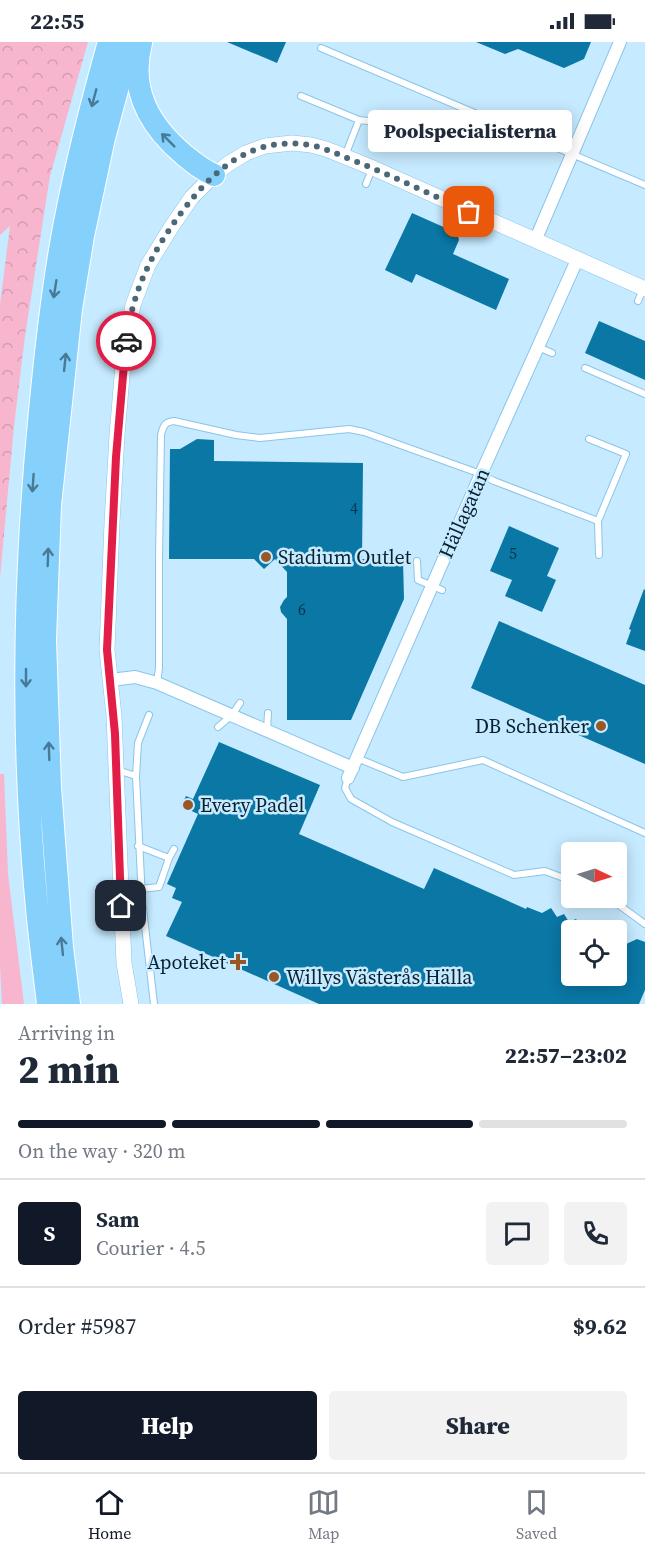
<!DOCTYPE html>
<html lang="en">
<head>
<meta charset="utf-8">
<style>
  :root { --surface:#fff; --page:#f2f2f3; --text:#1f2937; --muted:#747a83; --line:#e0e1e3; --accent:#111827 }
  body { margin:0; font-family:"Source Serif 4",serif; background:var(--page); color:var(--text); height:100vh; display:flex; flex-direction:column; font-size:22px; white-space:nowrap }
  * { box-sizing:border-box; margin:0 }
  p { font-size:20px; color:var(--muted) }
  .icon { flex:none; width:33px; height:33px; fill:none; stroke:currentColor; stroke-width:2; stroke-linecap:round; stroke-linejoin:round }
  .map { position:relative; height:962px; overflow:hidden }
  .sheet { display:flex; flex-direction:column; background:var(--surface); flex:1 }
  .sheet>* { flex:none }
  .needle { width:39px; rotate:94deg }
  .fabs { position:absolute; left:561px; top:800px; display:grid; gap:12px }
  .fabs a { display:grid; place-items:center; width:66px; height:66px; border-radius:6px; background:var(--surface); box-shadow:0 3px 15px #0003; font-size:30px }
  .pin { position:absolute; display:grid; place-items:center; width:51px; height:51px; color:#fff; margin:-26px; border-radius:12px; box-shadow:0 3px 9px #0006 }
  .courier { position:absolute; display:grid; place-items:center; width:60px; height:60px; margin:-30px; border:4px solid #e11d48; border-radius:50%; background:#fff; color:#222; box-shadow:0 2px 8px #0007 }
  .bubble { position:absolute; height:42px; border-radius:6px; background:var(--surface); box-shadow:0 3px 15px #0003; font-size:20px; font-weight:800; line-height:42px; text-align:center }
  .headline em { font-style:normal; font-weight:800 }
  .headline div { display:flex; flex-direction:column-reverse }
  .headline { display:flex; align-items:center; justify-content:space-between; height:102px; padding:0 18px }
  h1 { font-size:39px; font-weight:800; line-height:45px }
  .bar { display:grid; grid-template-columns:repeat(4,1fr); gap:9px 6px; align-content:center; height:72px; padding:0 18px }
  .bar i { height:8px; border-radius:4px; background:var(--line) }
  .bar .current { background:var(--accent) }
  .bar p { grid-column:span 4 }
  .line { display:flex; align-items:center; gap:15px; padding:0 18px; border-top:2px solid var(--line) }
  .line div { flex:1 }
  .round { display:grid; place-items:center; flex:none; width:63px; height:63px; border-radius:6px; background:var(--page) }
  .action { display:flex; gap:12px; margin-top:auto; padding:12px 18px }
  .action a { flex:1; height:69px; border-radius:6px; background:var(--accent); color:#fff; font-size:24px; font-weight:800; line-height:69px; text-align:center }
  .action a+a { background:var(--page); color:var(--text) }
  .status { display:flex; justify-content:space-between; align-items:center; height:42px; padding:0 30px; background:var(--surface); direction:ltr }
  .status svg { height:16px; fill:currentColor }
  .dock { display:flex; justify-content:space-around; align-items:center; height:84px; border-top:2px solid var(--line); background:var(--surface); font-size:16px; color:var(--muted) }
  .dock a { display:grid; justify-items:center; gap:3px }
  .dock .current { color:var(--accent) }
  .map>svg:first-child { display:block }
</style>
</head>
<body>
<div class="status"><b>22:55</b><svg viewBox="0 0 49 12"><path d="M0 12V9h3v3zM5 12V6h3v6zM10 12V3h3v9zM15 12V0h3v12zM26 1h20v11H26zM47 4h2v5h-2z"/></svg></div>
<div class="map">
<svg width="645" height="962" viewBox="0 0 645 962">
  <defs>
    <pattern id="forest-crowns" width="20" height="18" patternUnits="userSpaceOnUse" patternTransform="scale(1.5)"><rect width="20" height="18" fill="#f7b6ce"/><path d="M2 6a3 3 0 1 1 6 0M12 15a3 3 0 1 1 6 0" fill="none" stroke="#d29cb1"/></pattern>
  </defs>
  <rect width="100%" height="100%" fill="#c6eaff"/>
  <path fill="#f7b6ce" d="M0 732H4L8 832 24 962H2L0 924Z"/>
  <path fill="url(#forest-crowns)" d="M0 0H88L50 134 25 294 14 384 0 536V262L10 184 0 193Z"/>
  <path fill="#0a77a5" d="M227 0H286L277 21Z
    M476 0H591L584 17 564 26 518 7 505 12Z
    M412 171 457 191 459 198 453 212 509 237 496 268 416 232 412 241 385 228Z
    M599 279 645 299V338L585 311Z
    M197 397 214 398V419L363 421 362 517 403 518 404 557 351 678H287V577L281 570 280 565 284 558 287 555V530L275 517 264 527 254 517H169L170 407H180Z
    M509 484 559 506 547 534 556 538 542 570 505 554 512 538 490 529Z
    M644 547 645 548V609L626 602 631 588 629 587Z
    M499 579 645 643V722L471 646Z
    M219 700 320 743 299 792 424 847 434 826 526 867 527 865 542 871 551 866 557 875 564 872 569 880 576 877 583 888H572V933H616V892L624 903 637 897 645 900V948L639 962H319L166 894 182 860 172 856 176 846 167 842 198 772 181 764 186 754 193 757Z"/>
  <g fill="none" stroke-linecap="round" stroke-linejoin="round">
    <g stroke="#8ac5e8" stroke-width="8">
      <path id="service" d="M321 6 645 143
        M301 54 359 78 386 81
        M345 114 359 78
        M366 142 372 127
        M638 259 643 247
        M538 305 552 311
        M585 326 645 352
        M589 397 626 412 598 479
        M417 519 418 538 442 548
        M157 641 159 626V516L161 393C163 385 164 380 174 379L236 393 260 396 349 387 364 390 481 432 494 439 598 479 599 513
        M149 673 138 701 136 734 142 858 154 962
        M218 685 232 673 240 661
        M267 688 268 671
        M357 716 403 735 483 718 645 791
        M117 728 136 734
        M348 736 345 746 351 757 392 780 514 833 545 829 572 839
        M138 804 169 816 159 845 141 847
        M169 816 174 807
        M608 855 645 882"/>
    </g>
    <g stroke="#8ac5e8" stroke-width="14">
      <path id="minor" d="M535 199 620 0
        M111 638 135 635 157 641 353 726
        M348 736 481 432 577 218"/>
    </g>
    <g stroke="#8ac5e8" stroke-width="16">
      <path id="tertiary" d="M131 962 124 921 114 674 107 608 112 481 117 393 124 311 133 263 148 223 172 184 192 155 214 133 228 122 246 111 265 104 292 101 311 103 326 107 373 126 645 247"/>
    </g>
    <g stroke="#fff" stroke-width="24">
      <path id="motorway" d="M141 1C129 48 149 83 183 112 194 121 201 127 214 133
        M48 962C44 927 39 891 36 855 21 693 24 530 40 369 46 306 53 242 65 180 77 119 92 60 109 0
        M69 962 62 905 50 745 45 598 50 463 71 267 83 194 104 96 130 0"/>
    </g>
    <use href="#service" stroke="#fff" stroke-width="6"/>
    <use href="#minor" stroke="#fff" stroke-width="12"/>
    <use href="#tertiary" stroke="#fff" stroke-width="15"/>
    <use href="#motorway" stroke="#85d1fc" stroke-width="22"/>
  </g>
  <defs><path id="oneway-shaft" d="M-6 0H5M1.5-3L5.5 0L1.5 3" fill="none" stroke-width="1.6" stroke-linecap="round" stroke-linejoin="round" transform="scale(1.5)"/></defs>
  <g stroke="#477a96">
    <use href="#oneway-shaft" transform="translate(94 56) rotate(105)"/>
    <use href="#oneway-shaft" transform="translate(168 98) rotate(-135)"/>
    <use href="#oneway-shaft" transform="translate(55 247) rotate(99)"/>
    <use href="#oneway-shaft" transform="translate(65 320) rotate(-84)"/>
    <use href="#oneway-shaft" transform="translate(33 441) rotate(94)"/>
    <use href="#oneway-shaft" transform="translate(48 515) rotate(-88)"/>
    <use href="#oneway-shaft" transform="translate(26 636) rotate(90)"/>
    <use href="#oneway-shaft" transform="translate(49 709) rotate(-92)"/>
    <use href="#oneway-shaft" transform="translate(62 904) rotate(-96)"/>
  </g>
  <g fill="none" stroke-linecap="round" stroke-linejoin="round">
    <path stroke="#4b6878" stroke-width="6" stroke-dasharray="0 10.8" d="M126 299C133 248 151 212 181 171 214 127 251 94 310 103 326 106 341 114 357 120 395 135 432 153 469 170"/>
    <path stroke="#e11d48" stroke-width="8" d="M121 864 115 692 107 608 116 415 126 299"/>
  </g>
  <g fill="#995725" stroke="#c6eaff" stroke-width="2">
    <circle cx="266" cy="515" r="6"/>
    <circle cx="601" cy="684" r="6"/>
    <circle cx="188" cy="763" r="6"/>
    <path d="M235 911h6v6h6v6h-6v6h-6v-6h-6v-6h6z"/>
    <circle cx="274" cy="935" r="6"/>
  </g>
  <g text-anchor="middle" stroke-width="5" stroke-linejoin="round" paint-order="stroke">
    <g font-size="16" fill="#09374c">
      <text x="354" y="472">4</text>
      <text x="513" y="517">5</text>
      <text x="302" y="573">6</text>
    </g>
    <g font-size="20" fill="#09222f" stroke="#c6eaff">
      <text transform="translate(464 471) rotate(-66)" y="7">Hällagatan</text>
    </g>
    <g font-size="20" fill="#09222f" stroke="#c6eaff" text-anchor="start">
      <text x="278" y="522">Stadium Outlet</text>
      <text x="589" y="691" text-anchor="end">DB Schenker</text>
      <text x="200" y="770">Every Padel</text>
      <text x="226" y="927" text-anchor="end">Apoteket</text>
      <text x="286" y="942">Willys Västerås Hälla</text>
    </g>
  </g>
</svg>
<div class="fabs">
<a><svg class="needle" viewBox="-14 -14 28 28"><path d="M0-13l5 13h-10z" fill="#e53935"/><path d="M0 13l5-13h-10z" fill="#747a83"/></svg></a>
<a><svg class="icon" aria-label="locate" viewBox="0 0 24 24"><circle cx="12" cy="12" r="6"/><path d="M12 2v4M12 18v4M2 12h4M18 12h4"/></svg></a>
</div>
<div class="pin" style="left:469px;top:170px;background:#ea580c"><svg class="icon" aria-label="bag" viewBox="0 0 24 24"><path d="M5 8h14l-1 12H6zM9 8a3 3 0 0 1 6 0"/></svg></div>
<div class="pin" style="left:121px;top:864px;background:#1f2937"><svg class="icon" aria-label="home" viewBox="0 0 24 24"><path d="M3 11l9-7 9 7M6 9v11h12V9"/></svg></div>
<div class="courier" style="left:126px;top:299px"><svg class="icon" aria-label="car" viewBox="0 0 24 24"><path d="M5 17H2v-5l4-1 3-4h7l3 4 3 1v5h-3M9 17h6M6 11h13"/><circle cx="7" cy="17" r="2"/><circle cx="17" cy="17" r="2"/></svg></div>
<div class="bubble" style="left:368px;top:68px;width:204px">Poolspecialisterna</div>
</div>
<section class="sheet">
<div class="headline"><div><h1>2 min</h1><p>Arriving in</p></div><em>22:57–23:02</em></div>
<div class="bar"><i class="current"></i><i class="current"></i><i class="current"></i><i></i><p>On the way · 320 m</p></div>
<div class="line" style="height:108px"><b class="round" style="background:var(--accent);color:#fff">S</b><div><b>Sam</b><p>Courier · 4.5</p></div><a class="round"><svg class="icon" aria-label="chat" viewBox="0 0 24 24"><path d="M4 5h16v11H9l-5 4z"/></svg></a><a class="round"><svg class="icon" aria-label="phone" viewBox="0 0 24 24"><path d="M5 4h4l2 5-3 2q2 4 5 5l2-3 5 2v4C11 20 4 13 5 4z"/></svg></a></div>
<div class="line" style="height:78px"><div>Order #5987</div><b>$9.62</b></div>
<div class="action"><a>Help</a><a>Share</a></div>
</section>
<nav class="dock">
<a class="current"><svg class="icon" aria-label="home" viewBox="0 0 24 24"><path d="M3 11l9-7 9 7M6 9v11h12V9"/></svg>Home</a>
<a><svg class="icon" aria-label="map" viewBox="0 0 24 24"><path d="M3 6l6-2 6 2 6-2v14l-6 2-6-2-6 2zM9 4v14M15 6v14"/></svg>Map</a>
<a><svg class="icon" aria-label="saved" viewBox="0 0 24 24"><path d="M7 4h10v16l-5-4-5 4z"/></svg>Saved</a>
</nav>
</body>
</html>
